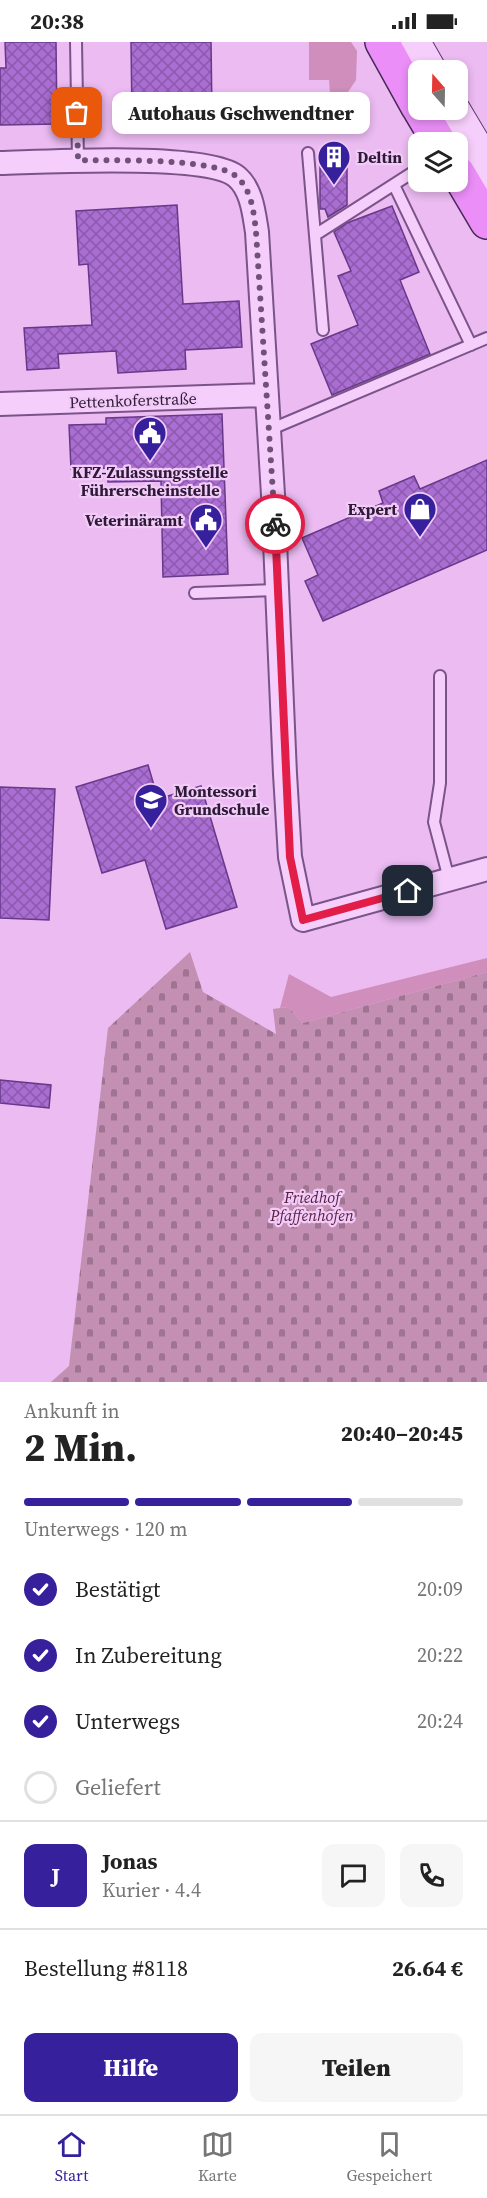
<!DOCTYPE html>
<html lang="de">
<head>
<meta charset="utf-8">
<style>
  :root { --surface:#fff; --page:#f6f6f6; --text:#222; --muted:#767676; --line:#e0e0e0; --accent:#36209c }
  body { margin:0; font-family:"Source Serif 4",serif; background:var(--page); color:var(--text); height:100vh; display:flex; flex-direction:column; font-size:22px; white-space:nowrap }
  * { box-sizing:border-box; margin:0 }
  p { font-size:20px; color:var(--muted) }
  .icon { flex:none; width:33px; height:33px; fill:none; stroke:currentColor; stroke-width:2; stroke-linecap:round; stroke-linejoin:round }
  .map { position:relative; height:1340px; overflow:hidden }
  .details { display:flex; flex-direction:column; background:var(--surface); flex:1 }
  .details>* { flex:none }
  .needle { width:39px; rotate:340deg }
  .tools { position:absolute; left:408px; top:18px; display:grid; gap:12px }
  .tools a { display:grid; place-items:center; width:60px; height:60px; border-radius:12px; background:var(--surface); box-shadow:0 3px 9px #0003; font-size:30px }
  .pin { position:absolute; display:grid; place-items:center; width:51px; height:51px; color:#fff; margin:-26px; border-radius:12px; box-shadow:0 3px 9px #0006 }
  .courier { position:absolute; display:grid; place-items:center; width:60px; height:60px; margin:-30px; border:4px solid #e11d48; border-radius:50%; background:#fff; color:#222; box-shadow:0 2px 8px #0007 }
  .bubble { position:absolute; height:42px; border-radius:12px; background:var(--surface); box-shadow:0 3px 9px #0003; font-size:20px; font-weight:800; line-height:42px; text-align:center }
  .summary em { font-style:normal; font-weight:800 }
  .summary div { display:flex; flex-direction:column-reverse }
  .summary { display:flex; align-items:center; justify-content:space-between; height:102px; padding:0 24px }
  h1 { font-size:39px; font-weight:800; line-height:45px }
  .bar { display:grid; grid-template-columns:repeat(4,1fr); gap:9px 6px; align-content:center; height:72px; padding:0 24px }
  .bar i { height:8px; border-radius:4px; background:var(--line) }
  .bar .on { background:var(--accent) }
  .bar p { grid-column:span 4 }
  .line { display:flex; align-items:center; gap:15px; padding:0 24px; border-top:2px solid var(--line) }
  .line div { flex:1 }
  .round { display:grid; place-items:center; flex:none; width:63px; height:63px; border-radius:12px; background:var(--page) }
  ol { padding:0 24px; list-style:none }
  li { display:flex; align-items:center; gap:18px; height:66px }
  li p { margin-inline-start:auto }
  li .icon { padding:6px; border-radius:50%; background:var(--accent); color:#fff; stroke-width:4 }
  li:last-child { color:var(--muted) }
  li i { width:33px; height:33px; border:3px solid var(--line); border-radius:50% }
  .button { display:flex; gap:12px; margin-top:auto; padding:12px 24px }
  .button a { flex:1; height:69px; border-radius:12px; background:var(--accent); color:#fff; font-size:24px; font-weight:800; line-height:69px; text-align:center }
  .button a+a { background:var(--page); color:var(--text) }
  .status { display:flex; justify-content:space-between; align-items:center; height:42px; padding:0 30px; background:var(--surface); direction:ltr }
  .status svg { height:16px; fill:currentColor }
  .dock { display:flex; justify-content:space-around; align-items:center; height:84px; border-top:2px solid var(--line); background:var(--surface); font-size:16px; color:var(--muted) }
  .dock a { display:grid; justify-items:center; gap:3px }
  .dock .on { color:var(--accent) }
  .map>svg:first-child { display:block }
</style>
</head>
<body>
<div class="status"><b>20:38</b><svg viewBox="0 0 49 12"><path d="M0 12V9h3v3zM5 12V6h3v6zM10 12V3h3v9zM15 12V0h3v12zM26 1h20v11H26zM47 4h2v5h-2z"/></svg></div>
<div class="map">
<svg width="487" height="1340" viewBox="0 0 487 1340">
  <defs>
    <pattern id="cemetery-stones" width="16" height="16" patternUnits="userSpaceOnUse" patternTransform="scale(1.5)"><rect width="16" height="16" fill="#c38fb3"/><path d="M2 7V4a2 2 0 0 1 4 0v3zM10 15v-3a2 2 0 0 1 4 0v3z" fill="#9f7492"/></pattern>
    <pattern id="building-cross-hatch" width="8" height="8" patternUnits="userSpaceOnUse" patternTransform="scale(1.5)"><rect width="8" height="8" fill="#aa6dd2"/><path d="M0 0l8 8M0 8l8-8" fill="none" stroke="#8b59ab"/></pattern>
  </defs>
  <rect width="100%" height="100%" fill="#ebbbf1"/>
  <path fill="#cf8ebb" d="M309 0H351L357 9 356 38 344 56 330 52 329 38H309Z
    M487 916V930L303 981 288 965 280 966 289 932 331 955Z"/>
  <path fill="url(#cemetery-stones)" d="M190 910 203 950 276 992 273 967 288 965 303 981 487 930V1340H51L69 1324 108 986Z"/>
  <path fill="url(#building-cross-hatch)" stroke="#68388a" stroke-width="1.5" d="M5 0H56L57 82 0 83V26H6Z
    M131 0H211L212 71 132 72Z
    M320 122H347V163L328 175 325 167H320Z
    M177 163 183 262 239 259 242 305 185 308 186 327 118 331 116 309 58 312 59 326 27 328 24 286 92 283 88 222 79 223 76 169Z
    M392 164 419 230 400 238 430 312 332 353 311 302 358 283 338 234 351 229 334 190 347 181Z
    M222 372 228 532 163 535 161 439 108 440 107 426 71 427 69 383 106 382V376Z
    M487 418V508L323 579 305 539 318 533 302 496 383 461 379 449 414 434 420 447Z
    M148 723 158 757 201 744 237 865 166 887 145 818 102 831 76 745Z
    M0 745 55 747 49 878 0 876Z
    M0 1038 51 1043 49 1066 0 1061Z"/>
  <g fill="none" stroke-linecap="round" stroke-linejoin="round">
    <g stroke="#7a5489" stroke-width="14">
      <path id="lane" d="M76 0 78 118
        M308 111 323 288
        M394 143 471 303
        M315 193 418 127
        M269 388 487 296
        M195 551 277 548
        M440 634V741L434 780 449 837"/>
    </g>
    <g stroke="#7a5489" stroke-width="26">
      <path id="street" d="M0 121C43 120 210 110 237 135 252 148 254 172 257 190L273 453 285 732 290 815 303 878 487 827
        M0 362 266 353"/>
    </g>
    <g stroke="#5a376a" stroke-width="34">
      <path id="secondary" d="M414 0 430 28
        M454 68 485 120V177"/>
    </g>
    <g stroke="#462956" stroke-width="36">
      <path id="primary" d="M382 0 418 65
        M420 68 439 100
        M458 131 487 180"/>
    </g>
    <use href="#lane" stroke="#f6cefb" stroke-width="10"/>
    <use href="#street" stroke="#f6cefb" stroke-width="22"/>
    <use href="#secondary" stroke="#f6cefb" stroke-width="32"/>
    <use href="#primary" stroke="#eb8ef8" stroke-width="33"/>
  </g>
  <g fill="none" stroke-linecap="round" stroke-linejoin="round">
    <path stroke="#705278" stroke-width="6" stroke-dasharray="0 10.8" d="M77 71 78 118C110 119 215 115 237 135 252 148 254 172 256 190L275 482"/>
    <path stroke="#e11d48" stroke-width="8" d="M275 482 290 815 303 878 408 849"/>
  </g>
  <defs>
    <g id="building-pin" transform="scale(1.725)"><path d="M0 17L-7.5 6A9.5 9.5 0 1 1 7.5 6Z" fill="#36209c" stroke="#f3cbf8"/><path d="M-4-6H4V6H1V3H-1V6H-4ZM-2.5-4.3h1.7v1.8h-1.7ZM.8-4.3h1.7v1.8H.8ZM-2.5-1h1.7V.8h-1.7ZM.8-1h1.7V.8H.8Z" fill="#fff"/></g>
    <g id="civic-pin" transform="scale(1.725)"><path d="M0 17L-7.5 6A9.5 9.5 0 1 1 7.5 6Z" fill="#36209c" stroke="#f3cbf8"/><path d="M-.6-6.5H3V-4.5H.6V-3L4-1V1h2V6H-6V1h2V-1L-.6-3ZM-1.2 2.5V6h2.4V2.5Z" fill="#fff"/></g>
    <g id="shop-pin" transform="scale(1.725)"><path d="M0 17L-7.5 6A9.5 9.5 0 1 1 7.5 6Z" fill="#36209c" stroke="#f3cbf8"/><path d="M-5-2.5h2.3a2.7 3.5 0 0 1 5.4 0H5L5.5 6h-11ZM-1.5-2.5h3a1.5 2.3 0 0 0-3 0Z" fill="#fff"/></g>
    <g id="school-pin" transform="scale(1.725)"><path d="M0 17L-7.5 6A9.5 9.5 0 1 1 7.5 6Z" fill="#36209c" stroke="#f3cbf8"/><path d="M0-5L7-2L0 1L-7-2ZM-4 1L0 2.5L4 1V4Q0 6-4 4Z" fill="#fff"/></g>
  </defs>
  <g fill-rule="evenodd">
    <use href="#building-pin" x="334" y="115"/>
    <use href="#civic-pin" x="150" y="391"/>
    <use href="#shop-pin" x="420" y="467"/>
    <use href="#civic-pin" x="206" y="478"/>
    <use href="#school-pin" x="151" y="758"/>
  </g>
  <g text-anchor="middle" stroke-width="4.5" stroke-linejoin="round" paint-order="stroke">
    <g font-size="16" font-weight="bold" fill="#2d1a37" stroke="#f3cbf8" text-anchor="start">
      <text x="357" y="121">Deltin</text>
      <text x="150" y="436" text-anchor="middle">KFZ-Zulassungsstelle<tspan x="150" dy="18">Führerscheinstelle</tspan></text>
      <text x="397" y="473" text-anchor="end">Expert</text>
      <text x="183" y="484" text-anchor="end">Veterinäramt</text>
      <text x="174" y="755">Montessori<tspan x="174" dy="18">Grundschule</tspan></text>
    </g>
    <g font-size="16" fill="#2d1a37" stroke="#f3cbf8">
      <text transform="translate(133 358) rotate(-2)" y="6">Pettenkoferstraße</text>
    </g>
    <g font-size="16" font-style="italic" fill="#551f3d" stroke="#f3cbf8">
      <text x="312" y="1161">Friedhof<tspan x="312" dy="18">Pfaffenhofen</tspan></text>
    </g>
  </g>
</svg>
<div class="tools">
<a><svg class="needle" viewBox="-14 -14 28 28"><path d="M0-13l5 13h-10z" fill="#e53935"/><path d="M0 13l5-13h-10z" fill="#767676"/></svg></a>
<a><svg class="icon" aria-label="layers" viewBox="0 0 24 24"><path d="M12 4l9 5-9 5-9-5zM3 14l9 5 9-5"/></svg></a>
</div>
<div class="pin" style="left:77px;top:71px;background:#ea580c"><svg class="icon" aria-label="bag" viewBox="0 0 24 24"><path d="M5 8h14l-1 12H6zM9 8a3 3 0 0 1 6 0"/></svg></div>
<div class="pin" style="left:408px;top:849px;background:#1f2937"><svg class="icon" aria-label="home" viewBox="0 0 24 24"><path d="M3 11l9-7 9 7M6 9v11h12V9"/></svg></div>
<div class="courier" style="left:275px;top:482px"><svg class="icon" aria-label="bike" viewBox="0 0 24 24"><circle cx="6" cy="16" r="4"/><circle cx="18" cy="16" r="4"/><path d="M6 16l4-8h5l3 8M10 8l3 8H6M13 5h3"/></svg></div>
<div class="bubble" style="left:112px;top:50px;width:258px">Autohaus Gschwendtner</div>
</div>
<section class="details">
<div class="summary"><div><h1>2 Min.</h1><p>Ankunft in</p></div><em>20:40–20:45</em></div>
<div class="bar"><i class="on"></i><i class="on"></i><i class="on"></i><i></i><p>Unterwegs · 120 m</p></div>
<ol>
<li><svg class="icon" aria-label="check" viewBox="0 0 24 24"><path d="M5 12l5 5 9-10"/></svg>Bestätigt<p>20:09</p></li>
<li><svg class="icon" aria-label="check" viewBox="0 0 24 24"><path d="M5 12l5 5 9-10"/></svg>In Zubereitung<p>20:22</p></li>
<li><svg class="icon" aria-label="check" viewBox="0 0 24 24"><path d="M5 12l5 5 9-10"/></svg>Unterwegs<p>20:24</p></li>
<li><i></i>Geliefert</li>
</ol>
<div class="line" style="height:108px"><b class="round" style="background:var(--accent);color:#fff">J</b><div><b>Jonas</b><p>Kurier · 4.4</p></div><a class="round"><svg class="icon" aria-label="chat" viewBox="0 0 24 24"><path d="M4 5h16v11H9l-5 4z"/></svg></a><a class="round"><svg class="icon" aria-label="phone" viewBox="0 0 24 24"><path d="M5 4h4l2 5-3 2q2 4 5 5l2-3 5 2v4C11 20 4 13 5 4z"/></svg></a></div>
<div class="line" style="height:78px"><div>Bestellung #8118</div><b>26.64 €</b></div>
<div class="button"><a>Hilfe</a><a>Teilen</a></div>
</section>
<nav class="dock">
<a class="on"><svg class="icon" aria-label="home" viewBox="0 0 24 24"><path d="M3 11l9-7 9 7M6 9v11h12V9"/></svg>Start</a>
<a><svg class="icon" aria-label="map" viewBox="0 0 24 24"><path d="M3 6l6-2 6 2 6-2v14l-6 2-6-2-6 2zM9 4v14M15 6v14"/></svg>Karte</a>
<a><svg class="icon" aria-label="saved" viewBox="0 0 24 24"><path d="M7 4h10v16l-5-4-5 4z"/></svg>Gespeichert</a>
</nav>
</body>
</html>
